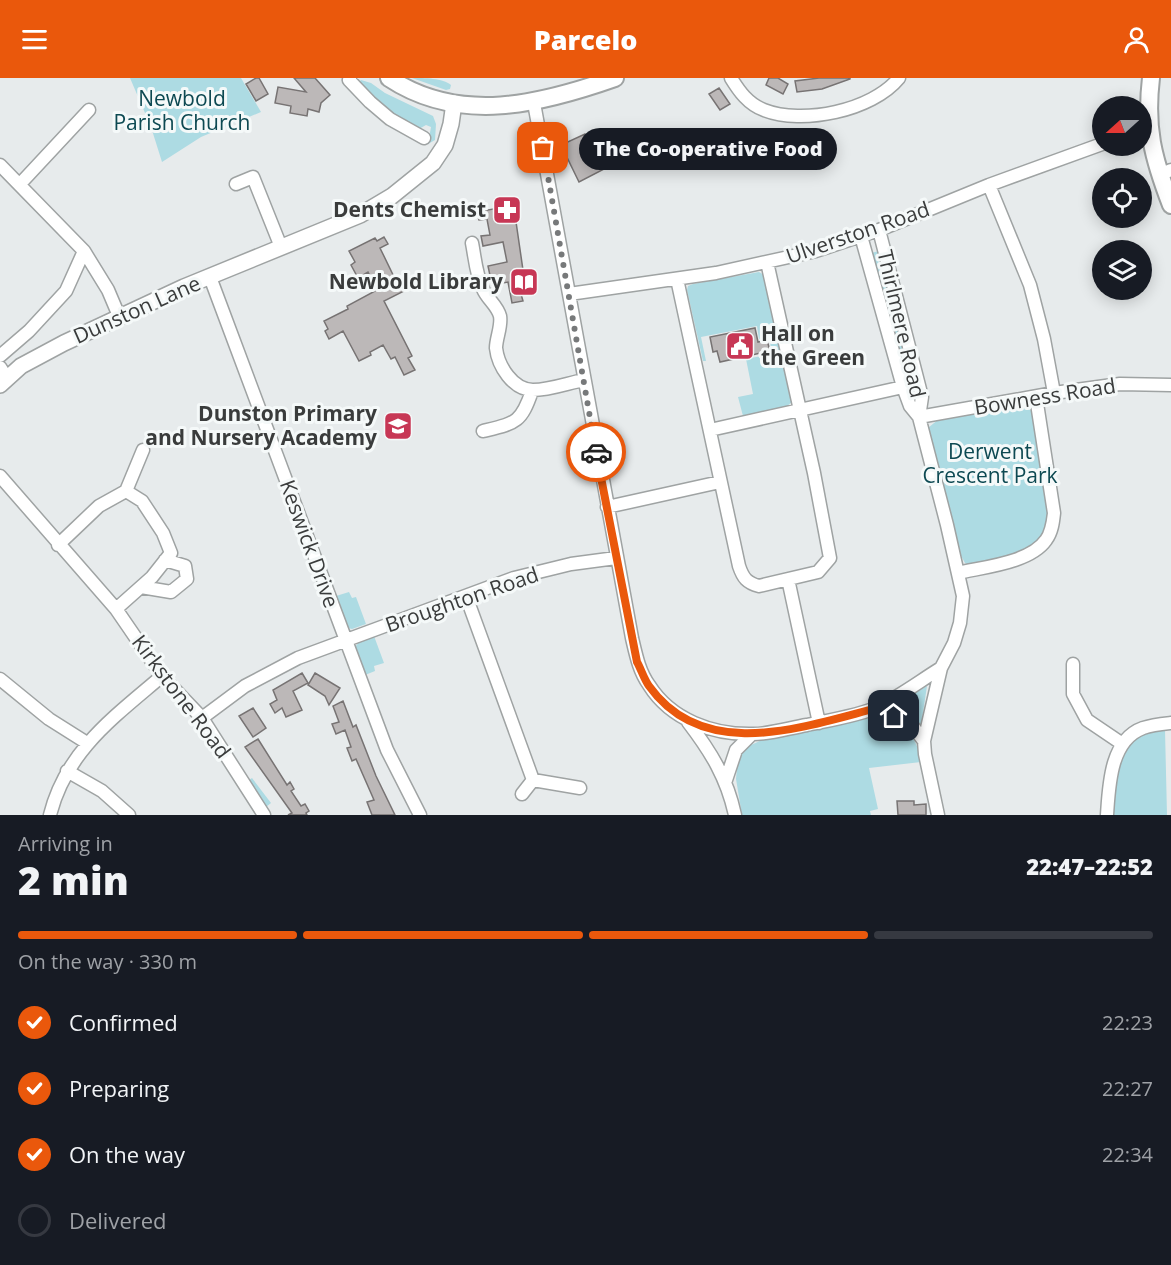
<!DOCTYPE html>
<html lang="en">
<head>
<meta charset="utf-8">
<style>
  :root { --surface:#171b24; --page:#242831; --text:#f1f3f6; --muted:#9ea1a6; --line:#363941; --accent:#ea580c }
  body { margin:0; font-family:"Open Sans",sans-serif; background:var(--page); color:var(--text); height:100vh; display:flex; flex-direction:column; font-size:22px; white-space:nowrap }
  * { box-sizing:border-box; margin:0 }
  p { font-size:20px; color:var(--muted) }
  .icon { flex:none; width:33px; height:33px; fill:none; stroke:currentColor; stroke-width:2; stroke-linecap:round; stroke-linejoin:round }
  .map { position:relative; height:737px; overflow:hidden }
  .drawer { display:flex; flex-direction:column; background:var(--surface); flex:1 }
  .drawer>* { flex:none }
  .needle { width:39px; rotate:249deg }
  .fabs { position:absolute; left:1092px; top:18px; display:grid; gap:12px }
  .fabs a { display:grid; place-items:center; width:60px; height:60px; border-radius:50%; background:var(--surface); box-shadow:0 3px 15px #0003; font-size:30px }
  .pin { position:absolute; display:grid; place-items:center; width:51px; height:51px; color:#fff; margin:-26px; border-radius:12px; box-shadow:0 3px 9px #0006 }
  .courier { position:absolute; display:grid; place-items:center; width:60px; height:60px; margin:-30px; border:4px solid #ea580c; border-radius:50%; background:#fff; color:#222; box-shadow:0 2px 8px #0007 }
  .bubble { position:absolute; height:42px; border-radius:21px; background:var(--surface); box-shadow:0 3px 15px #0003; font-size:20px; font-weight:800; line-height:42px; text-align:center }
  .headline em { font-style:normal; font-weight:800 }
  .headline div { display:flex; flex-direction:column-reverse }
  .headline { display:flex; align-items:center; justify-content:space-between; height:102px; padding:0 18px }
  h1 { font-size:39px; font-weight:800; line-height:45px }
  .bar { display:grid; grid-template-columns:repeat(4,1fr); gap:9px 6px; align-content:center; height:72px; padding:0 18px }
  .bar i { height:8px; border-radius:4px; background:var(--line) }
  .bar .current { background:var(--accent) }
  .bar p { grid-column:span 4 }
  ol { padding:0 18px; list-style:none }
  li { display:flex; align-items:center; gap:18px; height:66px }
  li p { margin-inline-start:auto }
  li .icon { padding:6px; border-radius:50%; background:var(--accent); color:#fff; stroke-width:4 }
  li:last-child { color:var(--muted) }
  li i { width:33px; height:33px; border:3px solid var(--line); border-radius:50% }
  header { display:flex; justify-content:space-between; align-items:center; height:78px; padding:0 18px; background:var(--accent); color:#fff; font-size:27px; font-weight:800 }
  .map>svg:first-child { display:block }
</style>
</head>
<body>
<header><svg class="icon" aria-label="menu" viewBox="0 0 24 24"><path d="M4 6h16M4 12h16M4 18h16"/></svg>Parcelo<svg class="icon" aria-label="person" viewBox="0 0 24 24"><circle cx="12" cy="8" r="4"/><path d="M4 21q1-7 8-7t8 7"/></svg></header>
<div class="map">
<svg width="1171" height="737" viewBox="0 0 1171 737">
  <rect width="100%" height="100%" fill="#e7ebec"/>
  <path fill="#addbe3" d="M130 0H241L261 34 201 59 162 84 151 49Z
    M412 0C424 0 443 0 451 7L450 11 446 12Z
    M361 2 371 5 385 15 433 38 436 46 435 62 428 66 431 49 426 47 419 51 388 34 359 4Z
    M879 173 919 321 912 323 871 175Z
    M759 194 764 197 793 323 785 330 743 338 738 319 753 316 746 281 772 276 769 258 759 261 757 248 701 259 706 283H703L687 212 688 208 693 206Z
    M1024 327 1035 336 1050 448 1036 465 1023 474 971 488 965 485 958 472 928 350 940 340Z
    M349 514 352 520 356 519 366 546 352 551 348 550 336 518Z
    M374 558 384 585 374 588 375 593 365 597 355 569 360 563Z
    M927 608 921 648 892 629Z
    M876 639C905 643 916 656 921 684L869 690 878 731 870 733 871 737H742L736 701 738 680 749 668 766 660Z
    M1165 652 1167 737H1113C1114 712 1115 669 1142 657 1148 654 1157 654 1165 652Z
    M252 700 271 725 266 729 249 702Z"/>
  <path fill="#bcb8b8" stroke="#777373" stroke-width="1.5" d="M256 0H259L268 16 256 23 246 6Z
    M294 0H315L330 17 321 25 319 34 308 31 307 38 290 35 291 28 275 25 278 9 306 14Z
    M769 0H778L788 6 783 16 766 7Z
    M819 0H850V1L822 11 797 14 795 3Z
    M719 10 730 26 720 32 709 16Z
    M585 56 597 80 602 77 608 89 579 104 561 67Z
    M509 128 511 138 515 137 523 192 527 191 531 214 521 216 523 223 512 225 508 204 492 207 488 188 507 184 503 164 483 168 481 158 490 157 487 141 479 142 477 134Z
    M384 159 388 166 380 170 398 207 409 202 412 209 384 223 412 278 408 280 415 292 404 297 395 279 391 281 383 267 370 274 371 277 359 283 343 253 329 261 325 253 328 251 324 243 348 231 347 228 377 212 368 194 358 200 351 187 355 184 349 173 375 160 377 163Z
    M755 250 758 264 767 262 770 273 720 284 717 273 713 274 710 259Z
    M302 595 308 605 293 613 302 632 286 639 282 630 275 635 270 626 277 622 273 612Z
    M315 595 340 610 329 627 325 618 308 607Z
    M343 623 353 649 356 647 376 698 395 737H372L367 724 374 722 356 681 352 683 347 670 351 669 345 652 336 656 332 646 339 644 333 628Z
    M253 630 266 650 253 659 239 638Z
    M258 661 287 707 290 704 294 711 291 713 301 728 305 726 309 733 306 735 307 737H288L292 735 245 669Z
    M897 723H914V727L926 726V737H898Z"/>
  <g fill="none" stroke-linecap="round" stroke-linejoin="round">
    <g stroke="#9fa3a3" stroke-width="15">
      <path id="minor" d="M350 0 349 2 370 24 390 41 424 60
        M731 0C739 13 748 26 764 32 802 47 872 33 899 0
        M534 25 632 560C636 577 639 593 649 607 671 642 713 657 753 656 771 656 789 650 807 647 826 643 861 637 878 629 900 618 920 603 941 590
        M0 87 84 173 108 212 119 238
        M1159 97 1171 92
        M20 106 89 32
        M236 106 253 99 281 169
        M989 107 1030 207 1044 261 1054 315
        M879 152 922 319 919 339 1054 315 1120 306 1171 307
        M861 158 903 309 910 328 919 339 947 447 963 518 960 545 954 565 941 590 924 663 925 676 938 737
        M472 165C475 180 476 197 483 211 487 221 497 227 500 238 502 248 496 260 496 270 498 288 513 312 533 312 550 312 568 305 584 302
        M210 199 387 672 420 737
        M677 201 739 488C743 500 747 505 759 508L818 494 830 480 814 395 767 184
        M569 216 716 195 816 173 879 152 989 107 1102 66
        M0 278 29 253 66 213 84 173
        M0 289 7 300
        M710 352 903 309
        M483 353C516 345 521 345 532 313
        M0 398 116 531 162 598 202 640 264 737
        M126 413 143 372
        M607 429 720 404
        M58 467 99 428 126 413 142 423 163 455 171 475 152 499 116 531
        M958 495C983 489 1030 485 1046 462 1052 454 1053 444 1054 435L1036 319
        M788 501 819 645
        M141 509 171 514 187 501 185 488 165 482
        M466 518 533 702
        M1073 586V616L1087 642 1121 665
        M0 601 49 641 87 665
        M877 630 911 646 924 663
        M202 640 245 608 298 580 514 500 571 486 616 480
        M688 644C711 674 727 700 735 737
        M67 693 102 713 129 737
        M726 702 736 672 752 656
        M522 716 533 702 580 710
        M50 737C66 673 114 639 162 598
        M1107 737C1109 708 1110 662 1143 650 1152 647 1162 646 1171 645"/>
    </g>
    <g stroke="#9fa3a3" stroke-width="18">
      <path id="tertiary" d="M0 307 21 288 64 265 184 209 360 137 392 118 433 85 445 67 451 46 454 25"/>
    </g>
    <g stroke="#9fa3a3" stroke-width="20">
      <path id="secondary" d="M389 0C460 47 541 26 615 0
        M1151 0C1145 50 1153 80 1171 127"/>
    </g>
    <use href="#minor" stroke="#fff" stroke-width="12"/>
    <use href="#tertiary" stroke="#fff" stroke-width="15"/>
    <use href="#secondary" stroke="#fff" stroke-width="16"/>
  </g>
  <g fill="none" stroke-linecap="round" stroke-linejoin="round">
    <path stroke="#77797a" stroke-width="6" stroke-dasharray="0 10.8" d="M543 70 596 374"/>
    <path stroke="#ea580c" stroke-width="8" d="M596 374 637 584C641 591 644 601 649 608 704 685 803 649 877 630L894 638"/>
  </g>
  <defs>
    <g id="pharmacy-square" transform="scale(1.5)"><rect x="-9" y="-9" width="18" height="18" rx="4" fill="#c73755" stroke="#f5f9f9"/><path d="M-2-6h4v4h4v4h-4v4h-4v-4h-4v-4h4Z" fill="#fff"/></g>
    <g id="library-square" transform="scale(1.5)"><rect x="-9" y="-9" width="18" height="18" rx="4" fill="#c73755" stroke="#f5f9f9"/><path d="M-6-4Q-3-5.5-.7-3.5V5Q-3 3-6 4ZM6-4Q3-5.5 .7-3.5V5Q3 3 6 4Z" fill="#fff"/></g>
    <g id="civic-square" transform="scale(1.5)"><rect x="-9" y="-9" width="18" height="18" rx="4" fill="#c73755" stroke="#f5f9f9"/><path d="M-.6-6.5H3V-4.5H.6V-3L4-1V1h2V6H-6V1h2V-1L-.6-3ZM-1.2 2.5V6h2.4V2.5Z" fill="#fff"/></g>
    <g id="school-square" transform="scale(1.5)"><rect x="-9" y="-9" width="18" height="18" rx="4" fill="#c73755" stroke="#f5f9f9"/><path d="M0-5L7-2L0 1L-7-2ZM-4 1L0 2.5L4 1V4Q0 6-4 4Z" fill="#fff"/></g>
  </defs>
  <g fill-rule="evenodd">
    <use href="#pharmacy-square" x="507" y="132"/>
    <use href="#library-square" x="524" y="204"/>
    <use href="#civic-square" x="740" y="268"/>
    <use href="#school-square" x="398" y="348"/>
  </g>
  <g text-anchor="middle" stroke-width="6" stroke-linejoin="round" paint-order="stroke">
    <g font-size="21" fill="#0d4952" stroke="#f5f9f9">
      <text x="182" y="28">Newbold<tspan x="182" dy="24">Parish Church</tspan></text>
      <text x="990" y="381">Derwent<tspan x="990" dy="24">Crescent Park</tspan></text>
    </g>
    <g font-size="21" font-weight="bold" fill="#3a3c3c" stroke="#f5f9f9" text-anchor="end">
      <text x="486" y="139">Dents Chemist</text>
      <text x="503" y="211">Newbold Library</text>
      <text x="761" y="263" text-anchor="start">Hall on<tspan x="761" dy="24">the Green</tspan></text>
      <text x="377" y="343">Dunston Primary<tspan x="377" dy="24">and Nursery Academy</tspan></text>
    </g>
    <g font-size="21" fill="#3a3c3c" stroke="#f5f9f9">
      <text transform="translate(858 155) rotate(-19)" y="7">Ulverston Road</text>
      <text transform="translate(137 232) rotate(-24)" y="7">Dunston Lane</text>
      <text transform="translate(901 246) rotate(77)" y="7">Thirlmere Road</text>
      <text transform="translate(1045 319) rotate(-9)" y="7">Bowness Road</text>
      <text transform="translate(309 466) rotate(70)" y="7">Keswick Drive</text>
      <text transform="translate(462 522) rotate(-19)" y="7">Broughton Road</text>
      <text transform="translate(181 619) rotate(53)" y="7">Kirkstone Road</text>
    </g>
  </g>
</svg>
<div class="fabs">
<a><svg class="needle" viewBox="-14 -14 28 28"><path d="M0-13l5 13h-10z" fill="#e53935"/><path d="M0 13l5-13h-10z" fill="#9ea1a6"/></svg></a>
<a><svg class="icon" aria-label="locate" viewBox="0 0 24 24"><circle cx="12" cy="12" r="6"/><path d="M12 2v4M12 18v4M2 12h4M18 12h4"/></svg></a>
<a><svg class="icon" aria-label="layers" viewBox="0 0 24 24"><path d="M12 4l9 5-9 5-9-5zM3 14l9 5 9-5"/></svg></a>
</div>
<div class="pin" style="left:543px;top:70px;background:#ea580c"><svg class="icon" aria-label="bag" viewBox="0 0 24 24"><path d="M5 8h14l-1 12H6zM9 8a3 3 0 0 1 6 0"/></svg></div>
<div class="pin" style="left:894px;top:638px;background:#1f2937"><svg class="icon" aria-label="home" viewBox="0 0 24 24"><path d="M3 11l9-7 9 7M6 9v11h12V9"/></svg></div>
<div class="courier" style="left:596px;top:374px"><svg class="icon" aria-label="car" viewBox="0 0 24 24"><path d="M5 17H2v-5l4-1 3-4h7l3 4 3 1v5h-3M9 17h6M6 11h13"/><circle cx="7" cy="17" r="2"/><circle cx="17" cy="17" r="2"/></svg></div>
<div class="bubble" style="left:579px;top:50px;width:258px">The Co-operative Food</div>
</div>
<section class="drawer">
<div class="headline"><div><h1>2 min</h1><p>Arriving in</p></div><em>22:47–22:52</em></div>
<div class="bar"><i class="current"></i><i class="current"></i><i class="current"></i><i></i><p>On the way · 330 m</p></div>
<ol>
<li><svg class="icon" aria-label="check" viewBox="0 0 24 24"><path d="M5 12l5 5 9-10"/></svg>Confirmed<p>22:23</p></li>
<li><svg class="icon" aria-label="check" viewBox="0 0 24 24"><path d="M5 12l5 5 9-10"/></svg>Preparing<p>22:27</p></li>
<li><svg class="icon" aria-label="check" viewBox="0 0 24 24"><path d="M5 12l5 5 9-10"/></svg>On the way<p>22:34</p></li>
<li><i></i>Delivered</li>
</ol>
</section>
</body>
</html>
